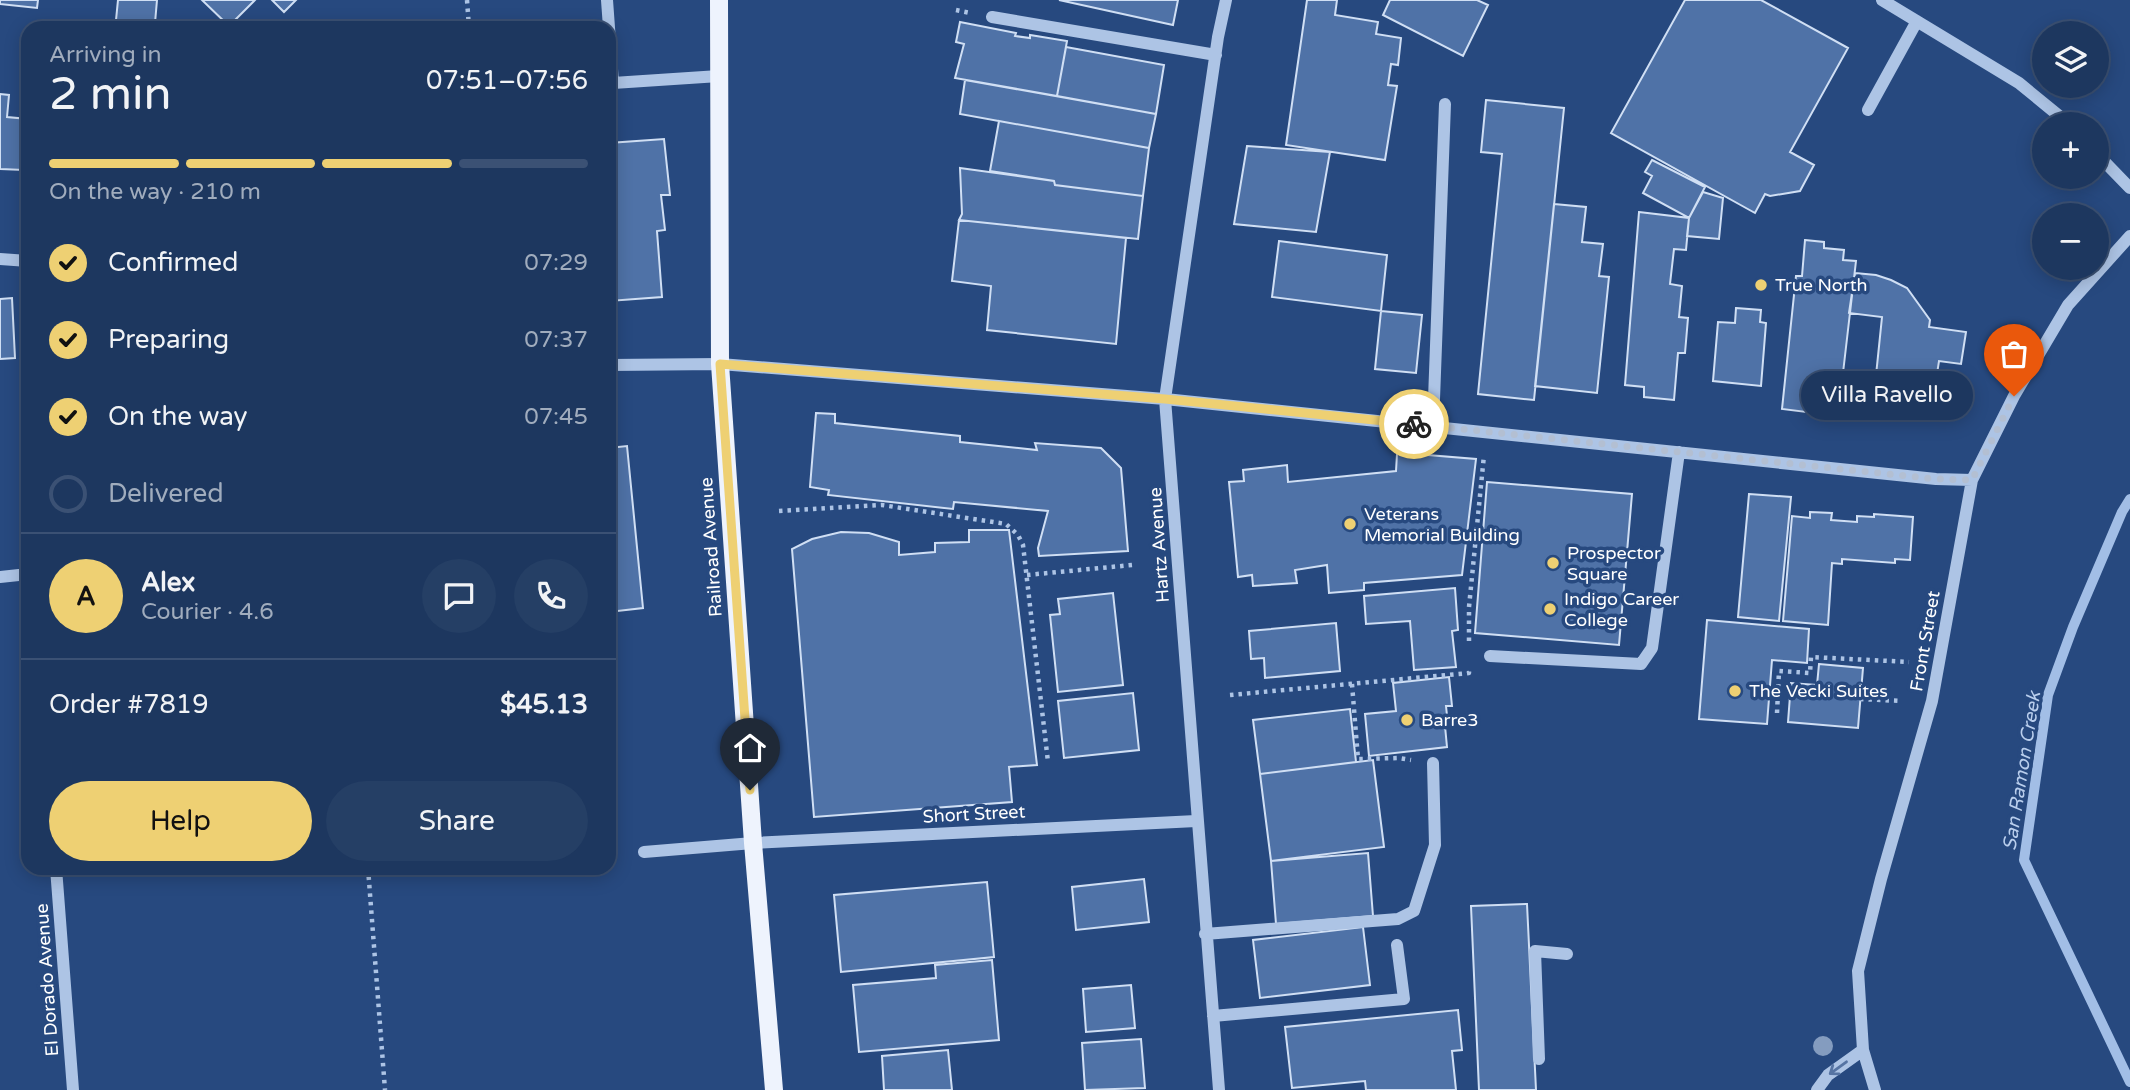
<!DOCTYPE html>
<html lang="en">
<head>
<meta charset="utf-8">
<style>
  :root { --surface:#1d375f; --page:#253f65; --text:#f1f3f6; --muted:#a0acbd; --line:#3b5174; --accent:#eed073 }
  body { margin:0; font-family:"Varela Round",sans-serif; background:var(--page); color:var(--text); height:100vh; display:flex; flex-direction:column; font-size:26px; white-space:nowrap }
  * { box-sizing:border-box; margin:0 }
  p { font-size:23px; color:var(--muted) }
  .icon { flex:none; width:38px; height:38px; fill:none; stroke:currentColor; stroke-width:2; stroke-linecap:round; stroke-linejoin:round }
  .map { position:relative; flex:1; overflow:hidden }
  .side { position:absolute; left:21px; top:21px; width:595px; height:854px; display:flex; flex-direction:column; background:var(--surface); border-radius:21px; box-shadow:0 4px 18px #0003,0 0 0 2px var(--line) }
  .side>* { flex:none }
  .tools { position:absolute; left:2032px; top:21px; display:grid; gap:14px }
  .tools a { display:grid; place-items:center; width:77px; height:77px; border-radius:50%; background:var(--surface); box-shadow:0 4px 18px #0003,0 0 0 2px var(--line); font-size:35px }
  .pin { position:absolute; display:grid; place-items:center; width:60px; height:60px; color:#fff; margin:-72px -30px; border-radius:50% 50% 50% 0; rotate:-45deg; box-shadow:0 0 7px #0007 }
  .pin .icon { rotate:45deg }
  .courier { position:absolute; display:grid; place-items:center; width:70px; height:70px; margin:-35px; border:5px solid #eed073; border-radius:50%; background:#fff; color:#222; box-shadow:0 2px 9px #0007 }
  .bubble { position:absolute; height:49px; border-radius:24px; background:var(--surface); box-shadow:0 4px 18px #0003,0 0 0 2px var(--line); font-size:23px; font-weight:600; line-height:49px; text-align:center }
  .overview em { font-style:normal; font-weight:600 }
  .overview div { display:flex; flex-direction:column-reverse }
  .overview { display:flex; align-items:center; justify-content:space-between; height:119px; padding:0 28px }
  h1 { font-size:46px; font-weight:600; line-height:52px }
  .bar { display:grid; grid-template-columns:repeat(4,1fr); gap:10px 7px; align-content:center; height:84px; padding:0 28px }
  .bar i { height:9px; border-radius:5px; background:var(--line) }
  .bar .current { background:var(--accent) }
  .bar p { grid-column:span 4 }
  .line { display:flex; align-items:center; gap:18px; padding:0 28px; border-top:2px solid var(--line) }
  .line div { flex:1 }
  .round { display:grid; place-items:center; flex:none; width:74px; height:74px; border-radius:37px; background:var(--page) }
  ol { padding:0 28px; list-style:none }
  li { display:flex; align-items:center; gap:21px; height:77px }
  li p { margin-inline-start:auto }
  li .icon { padding:7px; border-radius:50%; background:var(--accent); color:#111; stroke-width:4 }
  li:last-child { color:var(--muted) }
  li i { width:38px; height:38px; border:4px solid var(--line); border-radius:50% }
  .button { display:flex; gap:14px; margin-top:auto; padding:14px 28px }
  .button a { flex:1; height:80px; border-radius:42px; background:var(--accent); color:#111; font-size:28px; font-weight:600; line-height:80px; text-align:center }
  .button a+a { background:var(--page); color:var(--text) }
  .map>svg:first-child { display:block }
</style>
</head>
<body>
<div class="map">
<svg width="2130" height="1090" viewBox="0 0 2130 1090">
  <rect width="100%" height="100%" fill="#27497f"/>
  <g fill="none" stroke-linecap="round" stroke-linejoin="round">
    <path stroke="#a2bee6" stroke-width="10" d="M2130 499 2122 512 2073 627 2048 695 2024 860 2130 1082"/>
  </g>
  <path fill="#4f72a7" stroke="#d0dff4" stroke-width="2" d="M0 0H38L37 8 0 4Z
    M118 0H157L155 23 116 20Z
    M202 0H255L229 26Z
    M272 0H296L284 12Z
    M1059 0H1178L1173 25Z
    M1307 0H1337L1335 15 1378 22 1376 34 1401 38 1398 65 1391 64 1388 85 1397 86 1385 160 1286 145Z
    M1390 0H1477L1488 5 1463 56 1383 15Z
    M1685 0H1761L1848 48 1790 152 1814 165 1800 191 1770 196 1765 194 1755 213 1611 133Z
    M960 22 1016 33 1015 36 1030 38V35L1067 41 1057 96 955 78 964 44 956 42Z
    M1066 47 1164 65 1156 114 1057 96Z
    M965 80 1156 114 1149 148 960 114Z
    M0 94 9 95 7 117 28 119 24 170 0 169Z
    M1486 100 1564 108 1534 400 1478 394 1502 154 1481 152Z
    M999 121 1149 148 1143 196 1055 185 1054 181 990 171Z
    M664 139 670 195H661L665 230 657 231 662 297 609 301V143Z
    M1247 146 1330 152 1316 232 1234 224Z
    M1652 160 1705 187 1689 218 1643 193 1652 176 1645 172Z
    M960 168 1054 181 1055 185 1143 196 1138 239 959 220 962 214Z
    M1703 192 1723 198 1719 239 1687 236 1689 218Z
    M1554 204 1586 207 1582 242 1603 244 1599 276 1609 277 1597 393 1535 386Z
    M1639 212 1689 218 1686 250 1674 249 1670 284 1682 286 1679 317 1688 318 1685 353H1678L1674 400 1644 397V387L1625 385Z
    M959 220 1126 238 1116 344 987 330 991 286 952 281Z
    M1805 240 1824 242V248L1844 250 1843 260 1856 261 1838 416 1782 409 1796 276H1802Z
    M1279 241 1387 255 1381 311 1272 297Z
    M1855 273 1876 275 1891 280 1907 288 1930 320 1929 327 1966 332 1961 364 1939 361 1937 374 1919 372 1915 400 1874 395 1882 317 1849 313Z
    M12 298 15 358 0 359V299Z
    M1736 308 1761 310 1760 322 1766 323 1761 386 1713 381 1718 322 1735 323Z
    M1381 311 1422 315 1416 373 1375 369Z
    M816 413 835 414V423L960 436V442L1037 450 1035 443 1101 448 1121 468 1128 551 1039 556 1038 548 1048 511 954 502 953 509 828 495 829 490 810 487Z
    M627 446 643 608 609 612V448Z
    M1403 453 1476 459 1462 575 1364 583V590L1329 593 1327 565 1295 570 1297 583 1253 586 1252 575 1238 577 1229 482 1244 481 1243 470 1287 465 1288 482 1396 471 1397 454Z
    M1487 482 1632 494 1619 645 1475 633Z
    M1749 494 1791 497 1779 621 1738 617Z
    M1810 512 1832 513 1831 520 1857 522V516L1874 517V514L1913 517 1910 560 1895 559V563L1842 559V564L1832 563 1828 625 1783 621 1792 516 1810 518Z
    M969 530H1009L1037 765 1009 767 1012 802 814 817 792 549 812 539 841 532 869 533 899 542V555L935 552V543L969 542Z
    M1455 588 1458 630 1452 631 1456 667 1414 670 1410 621 1366 624 1364 596Z
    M1113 593 1123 685 1058 692 1050 615 1060 614 1058 599Z
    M1707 620 1809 629 1807 663 1772 660 1767 724 1699 719Z
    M1336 623 1340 671 1265 678 1264 658 1251 659 1249 631Z
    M1819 664 1863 668 1858 728 1788 722 1791 683 1817 685Z
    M1449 677 1452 706H1446L1448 725 1445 726 1447 747 1369 756 1365 714 1396 711 1393 683Z
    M1133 693 1139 750 1064 758 1058 701Z
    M1350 709 1356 762 1260 774 1253 720Z
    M1373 760 1384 847 1271 861 1260 774Z
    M1368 853 1373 916 1276 924 1271 861Z
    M1144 879 1149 922 1076 930 1072 887Z
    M987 882 994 957 841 972 834 895Z
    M1527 904 1536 1090H1479L1471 906Z
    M1363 927 1370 985 1260 998 1253 940Z
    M992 960 999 1040 859 1052 853 985 936 978 935 965Z
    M1131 985 1135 1028 1086 1032 1083 989Z
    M1458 1010 1462 1050 1452 1051 1456 1090H1366L1365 1081 1292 1088 1285 1027Z
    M1141 1039 1145 1088 1085 1090 1082 1043Z
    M948 1050 952 1090H884L882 1056Z"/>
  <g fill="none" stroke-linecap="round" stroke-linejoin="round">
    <path stroke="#adc4e5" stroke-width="4.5" stroke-dasharray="3.5 5" stroke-linecap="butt" d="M467 0 469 28
      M956 10 970 13
      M779 511 882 505 1006 524 1018 535 1023 545 1048 762
      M1027 575 1132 565
      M1469 641V607L1484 455
      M1352 684 1358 759 1399 758 1411 760
      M1230 695 1469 673V670
      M1860 699 1902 701
      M1777 713 1779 671 1810 673 1811 657 1909 662
      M368 868 385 1090"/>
    <path stroke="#adc4e5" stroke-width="12" d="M607 0 613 83 719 76
      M1882 0 2019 83 2069 124
      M992 17 1216 55
      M1868 110 1917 21
      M2096 153 2130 188
      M0 259 28 261
      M609 365 720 364 1165 399 1936 479 1972 480
      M1433 426 1445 104
      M0 577 28 574
      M1490 656 1641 664 1652 648 1679 452
      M644 852 753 843 1196 821
      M56 868 73 1090
      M1205 934 1398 919 1414 911 1435 845 1433 763
      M1213 1016 1404 999 1397 945
      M1539 1059 1535 951 1567 954
      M1219 1090 1165 399 1218 37 1226 0
      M1817 1090 1828 1075 1863 1050
      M1875 1090 1863 1050 1858 971 1881 879 1932 701 1972 480 2014 396 2068 305 2130 236"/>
    <path stroke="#eef3fd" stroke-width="18" d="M719 0 720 364 753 843 774 1090"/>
  </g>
  <circle fill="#849cbf" cx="1823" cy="1046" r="10"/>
  <defs><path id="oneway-shaft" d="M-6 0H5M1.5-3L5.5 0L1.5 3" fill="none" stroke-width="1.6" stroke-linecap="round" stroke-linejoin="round" transform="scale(1.75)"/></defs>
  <use stroke="#5674a3" href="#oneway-shaft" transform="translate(1838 1068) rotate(144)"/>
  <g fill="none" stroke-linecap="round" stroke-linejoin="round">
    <path stroke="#b3bfd2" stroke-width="7" stroke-dasharray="0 12.6" d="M1414 424 1936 479 1972 480 2014 396"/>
    <path stroke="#eed073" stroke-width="9" d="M750 790 720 364 1165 399 1414 424"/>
  </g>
  <g fill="#eed073" stroke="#27497f" stroke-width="2.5">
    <circle cx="1761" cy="285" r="7"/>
    <circle cx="1350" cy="524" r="7"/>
    <circle cx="1553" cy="563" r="7"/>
    <circle cx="1550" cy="609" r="7"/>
    <circle cx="1735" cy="691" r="7"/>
    <circle cx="1407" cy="720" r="7"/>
  </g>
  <g text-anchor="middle" stroke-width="7" stroke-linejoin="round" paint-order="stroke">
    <g font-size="18" fill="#fff" stroke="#27497f" text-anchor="start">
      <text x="1775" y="291">True North</text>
      <text x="1364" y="520">Veterans<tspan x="1364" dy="21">Memorial Building</tspan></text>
      <text x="1567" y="559">Prospector<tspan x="1567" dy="21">Square</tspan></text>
      <text x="1564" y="605">Indigo Career<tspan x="1564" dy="21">College</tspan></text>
      <text x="1749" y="697">The Vecki Suites</text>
      <text x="1421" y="726">Barre3</text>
    </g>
    <g font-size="18" fill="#fff" stroke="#27497f">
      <text transform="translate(1159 545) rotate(-94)" y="6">Hartz Avenue</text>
      <text transform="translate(711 547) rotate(-94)" y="6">Railroad Avenue</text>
      <text transform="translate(1925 641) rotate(-80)" y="6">Front Street</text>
      <text transform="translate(974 814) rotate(-3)" y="6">Short Street</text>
      <text transform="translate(47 980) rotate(-94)" y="6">El Dorado Avenue</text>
    </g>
    <g font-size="19" font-style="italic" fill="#b9ceed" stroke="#27497f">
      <text transform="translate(2021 771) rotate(-81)" y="7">San Ramon Creek</text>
    </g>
  </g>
</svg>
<div class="tools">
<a><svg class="icon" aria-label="layers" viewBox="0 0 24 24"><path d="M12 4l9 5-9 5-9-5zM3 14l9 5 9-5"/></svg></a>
<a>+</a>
<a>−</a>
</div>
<div class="pin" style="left:2014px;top:396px;background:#ea580c"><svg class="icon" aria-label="bag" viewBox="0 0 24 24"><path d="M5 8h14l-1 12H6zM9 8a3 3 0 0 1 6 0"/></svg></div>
<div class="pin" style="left:750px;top:790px;background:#1f2937"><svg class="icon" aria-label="home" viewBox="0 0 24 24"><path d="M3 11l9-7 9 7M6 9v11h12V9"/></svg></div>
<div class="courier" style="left:1414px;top:424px"><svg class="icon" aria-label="bike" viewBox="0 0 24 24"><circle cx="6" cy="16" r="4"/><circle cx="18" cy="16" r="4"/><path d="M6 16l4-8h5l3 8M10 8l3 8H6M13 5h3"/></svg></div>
<div class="bubble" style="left:1801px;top:371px;width:172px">Villa Ravello</div>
<section class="side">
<div class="overview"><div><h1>2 min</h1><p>Arriving in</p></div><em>07:51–07:56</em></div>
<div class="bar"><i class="current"></i><i class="current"></i><i class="current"></i><i></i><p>On the way · 210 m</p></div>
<ol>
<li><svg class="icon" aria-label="check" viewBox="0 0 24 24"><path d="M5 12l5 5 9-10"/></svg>Confirmed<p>07:29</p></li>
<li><svg class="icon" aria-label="check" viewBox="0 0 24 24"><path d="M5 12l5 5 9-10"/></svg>Preparing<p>07:37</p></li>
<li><svg class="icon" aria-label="check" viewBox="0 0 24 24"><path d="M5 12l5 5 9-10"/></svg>On the way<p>07:45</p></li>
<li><i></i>Delivered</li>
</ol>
<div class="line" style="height:126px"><b class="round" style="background:var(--accent);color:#111">A</b><div><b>Alex</b><p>Courier · 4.6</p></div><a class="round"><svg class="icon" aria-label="chat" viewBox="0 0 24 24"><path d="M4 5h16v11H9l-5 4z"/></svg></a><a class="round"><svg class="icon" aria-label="phone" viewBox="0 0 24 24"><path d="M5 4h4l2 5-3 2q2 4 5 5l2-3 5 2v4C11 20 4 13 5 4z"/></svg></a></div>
<div class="line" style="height:91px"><div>Order #7819</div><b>$45.13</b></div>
<div class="button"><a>Help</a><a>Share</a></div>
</section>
</div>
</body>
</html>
